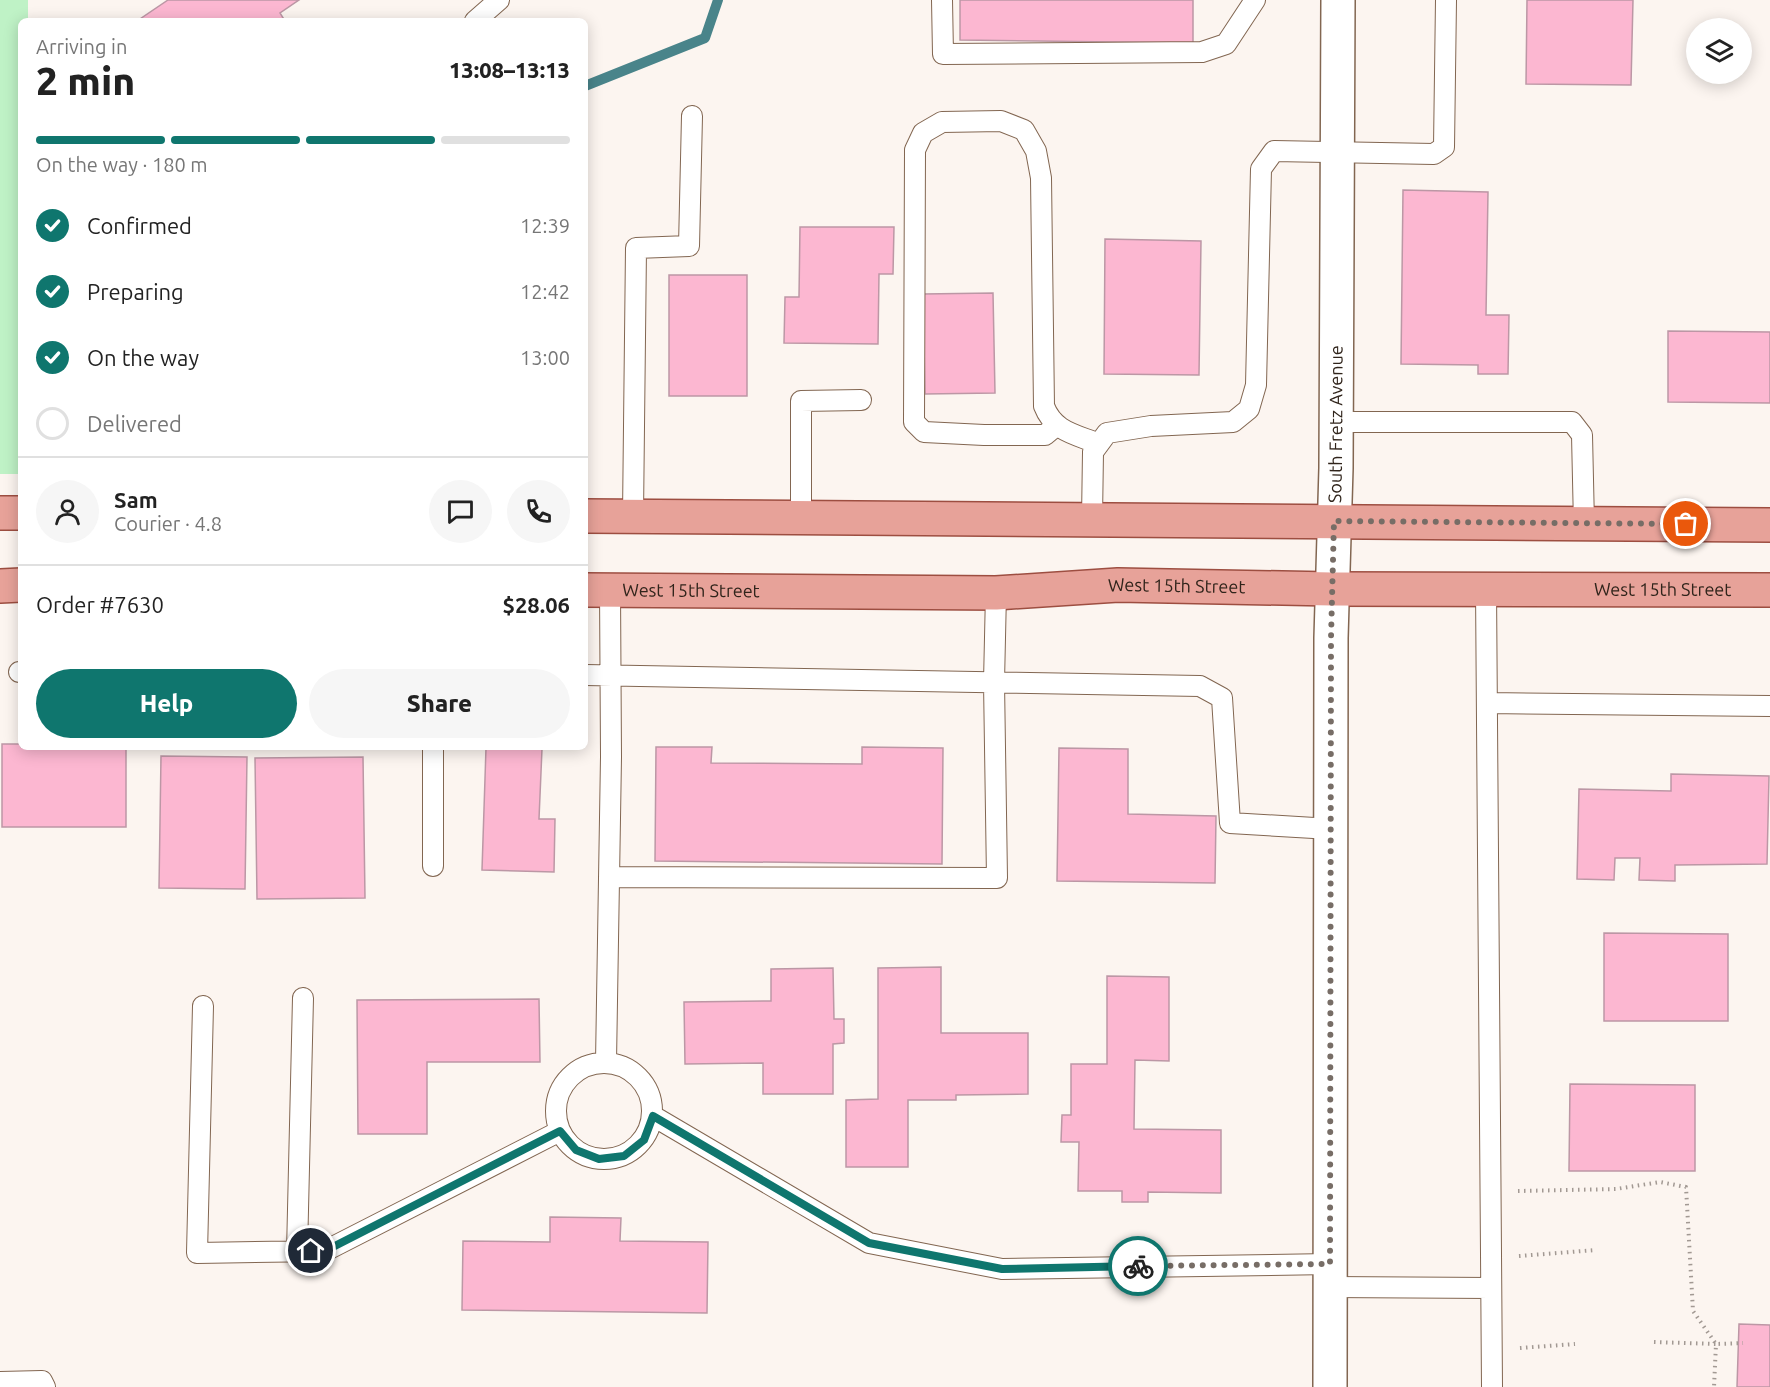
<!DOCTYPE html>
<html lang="en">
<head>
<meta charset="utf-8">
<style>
  :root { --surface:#fff; --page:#f6f6f6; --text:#222; --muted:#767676; --line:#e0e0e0; --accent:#0f766e }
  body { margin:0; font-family:Ubuntu,sans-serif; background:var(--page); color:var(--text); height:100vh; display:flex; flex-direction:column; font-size:22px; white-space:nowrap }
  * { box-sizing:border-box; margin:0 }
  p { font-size:20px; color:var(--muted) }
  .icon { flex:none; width:33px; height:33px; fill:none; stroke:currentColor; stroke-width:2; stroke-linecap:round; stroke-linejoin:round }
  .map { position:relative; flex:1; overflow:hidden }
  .side { position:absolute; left:18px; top:18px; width:570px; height:732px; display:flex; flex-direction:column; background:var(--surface); border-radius:9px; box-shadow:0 3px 15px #0003 }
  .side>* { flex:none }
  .buttons { position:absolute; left:1686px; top:18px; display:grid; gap:12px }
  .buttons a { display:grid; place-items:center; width:66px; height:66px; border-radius:50%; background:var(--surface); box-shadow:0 3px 15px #0003; font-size:30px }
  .pin { position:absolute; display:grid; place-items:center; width:51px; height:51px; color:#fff; margin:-26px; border:3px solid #fff; border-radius:50%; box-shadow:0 2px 6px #0007 }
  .courier { position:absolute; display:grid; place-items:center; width:60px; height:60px; margin:-30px; border:4px solid #0f766e; border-radius:50%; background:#fff; color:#222; box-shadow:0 2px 8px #0007 }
  .summary em { font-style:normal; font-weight:800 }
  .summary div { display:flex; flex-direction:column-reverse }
  .summary { display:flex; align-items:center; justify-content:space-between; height:102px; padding:0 18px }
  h1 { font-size:39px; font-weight:800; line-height:45px }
  .bar { display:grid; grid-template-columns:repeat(4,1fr); gap:9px 6px; align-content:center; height:72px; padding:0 18px }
  .bar i { height:8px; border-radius:4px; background:var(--line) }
  .bar .active { background:var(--accent) }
  .bar p { grid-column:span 4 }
  .line { display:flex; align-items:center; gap:15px; padding:0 18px; border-top:2px solid var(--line) }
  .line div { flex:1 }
  .round { display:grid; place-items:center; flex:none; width:63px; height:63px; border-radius:32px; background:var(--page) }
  ol { padding:0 18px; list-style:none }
  li { display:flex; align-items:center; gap:18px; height:66px }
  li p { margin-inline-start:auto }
  li .icon { padding:6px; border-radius:50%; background:var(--accent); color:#fff; stroke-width:4 }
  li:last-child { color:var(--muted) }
  li i { width:33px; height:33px; border:3px solid var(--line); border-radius:50% }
  .button { display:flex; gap:12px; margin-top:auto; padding:12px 18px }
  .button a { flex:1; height:69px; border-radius:36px; background:var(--accent); color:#fff; font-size:24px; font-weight:800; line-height:69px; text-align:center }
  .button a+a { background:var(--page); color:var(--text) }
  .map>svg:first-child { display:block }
</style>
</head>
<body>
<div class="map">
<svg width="1770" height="1387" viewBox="0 0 1770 1387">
  <rect width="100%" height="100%" fill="#fcf5f0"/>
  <path fill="#bff2c6" d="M0 0H28V21H21V474H0Z"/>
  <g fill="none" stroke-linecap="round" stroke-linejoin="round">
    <path stroke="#49848a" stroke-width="10" d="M585 86 705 38 718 0"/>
  </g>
  <path fill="#fcb7d1" stroke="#bc97a5" stroke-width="1.5" d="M168 0H299L280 13 285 21H137Z
    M960 0H1193V43L960 40Z
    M1527 0H1633L1631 85 1526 84Z
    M1403 190 1488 192 1486 315H1509L1508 374H1478V365L1401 364Z
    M800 227H894L893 274H879L878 344 784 343 785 297H799Z
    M1105 239 1201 241 1199 375 1104 374Z
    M669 275H747V396H669Z
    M993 293 995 393 925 394 923 294Z
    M1668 331 1770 332V403L1668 402Z
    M2 744H21V747H126V827H2Z
    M656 747H712L711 763 862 764V747L943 748 942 864 655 861Z
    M486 748 542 749 539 819H555L554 872 482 870Z
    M1059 748 1128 749V814L1216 816 1215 883 1057 881Z
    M161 756 247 757 245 889 159 888Z
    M363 757 365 898 257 899 255 758Z
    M1671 774 1769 776 1767 864 1675 865V881L1639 880 1640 858H1615L1614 880 1577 879 1579 789 1671 791Z
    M1604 933 1728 934V1021H1604Z
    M941 967V1033H1028V1094L956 1095V1100H908V1167H846V1100L878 1099V968Z
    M833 968 834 1019H844V1043L833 1044V1094H763V1063L685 1064 684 1002 771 1001V969Z
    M1107 976 1169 977V1061L1135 1060 1134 1129 1221 1130V1193L1148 1192V1202H1122V1191H1078L1079 1142H1061L1062 1115H1071V1064H1107Z
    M539 999 540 1062H427V1134H358L357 1000Z
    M1570 1084 1695 1085V1171H1569Z
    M550 1217 621 1218 620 1241 708 1242 707 1313 462 1310 463 1241 550 1242Z
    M1739 1324 1770 1325V1387H1737Z"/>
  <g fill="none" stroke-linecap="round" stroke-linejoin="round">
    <g stroke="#826651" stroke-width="22">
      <path id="service" d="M942 0 943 54 1202 52 1226 44 1255 0
        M475 21 499 0
        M1336 422H1572L1582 435 1584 524
        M1057 425 1045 435H984L924 432 914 422 915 150 923 133 942 122 1001 121 1024 130 1036 151 1041 178 1044 406C1054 432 1075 434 1099 444
        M633 516 636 248 689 246 692 116
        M801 517V401L861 400
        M1092 519 1093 452 1107 433 1151 426 1233 422 1249 409 1256 385 1261 169 1274 151 1434 154 1444 147 1446 0
        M1486 588 1492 1387
        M19 672H21
        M585 675 1200 686 1222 698 1230 823 1331 829
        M1487 703 1770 706
        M433 866V747
        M609 877 997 878 994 682 996 593
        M203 1006 197 1253 325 1251 560 1131
        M606 1062 611 757 610 590
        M556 1111a48 48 0 1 1 96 0a48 48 0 1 1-96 0Z
        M653 1116 869 1243 1002 1269 1330 1264
        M297 1252 303 998
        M1329 1287 1491 1288
        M0 1382 42 1381 45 1387"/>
    </g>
    <g stroke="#826651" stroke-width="36">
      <g id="tertiary">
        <path id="s1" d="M1330 1387 1331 638 1336 468 1338 0"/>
      </g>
    </g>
    <g stroke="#9d4e41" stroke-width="36">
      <g id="primary">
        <path d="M0 513H21"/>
        <path d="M585 516 1770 525"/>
        <path d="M0 586 21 585"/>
        <path id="s2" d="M585 590 996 593 1118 585 1332 589 1770 590"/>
      </g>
    </g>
    <path stroke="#a29993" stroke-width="4" stroke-dasharray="1.5 4.5" stroke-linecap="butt" d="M1518 1191 1616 1189 1660 1182 1686 1187 1693 1311 1716 1344 1743 1343
      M1519 1256 1596 1250
      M1654 1342 1716 1344 1714 1387
      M1520 1348 1575 1344"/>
    <use href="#service" stroke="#fff" stroke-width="20"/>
    <use href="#tertiary" stroke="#fff" stroke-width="33"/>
    <use href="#primary" stroke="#e7a299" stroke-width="33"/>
  </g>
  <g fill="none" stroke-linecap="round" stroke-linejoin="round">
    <path stroke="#776d66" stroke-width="6" stroke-dasharray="0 10.8" d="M1138 1266 1330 1264 1331 638 1334 521 1686 524"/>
    <path stroke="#0f766e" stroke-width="8" d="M311 1251H325L560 1131 576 1150 599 1159 624 1156 644 1140 653 1116 869 1243 1002 1269 1138 1266"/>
  </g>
  <g text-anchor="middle" stroke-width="5" stroke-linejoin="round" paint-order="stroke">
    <g font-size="18" fill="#30241b" stroke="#fcf5f0">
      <text dy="6" stroke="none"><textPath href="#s1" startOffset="963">South Fretz Avenue</textPath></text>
      <text dy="6" stroke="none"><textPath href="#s2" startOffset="592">West 15th Street</textPath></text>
      <text dy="6" stroke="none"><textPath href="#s2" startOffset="1078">West 15th Street</textPath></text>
      <text dy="6" stroke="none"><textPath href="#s2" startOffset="106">West 15th Street</textPath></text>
    </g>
  </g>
</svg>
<div class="buttons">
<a><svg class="icon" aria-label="layers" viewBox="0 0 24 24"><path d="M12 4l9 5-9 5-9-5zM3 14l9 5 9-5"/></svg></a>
</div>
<div class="pin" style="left:1686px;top:524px;background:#ea580c"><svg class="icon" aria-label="bag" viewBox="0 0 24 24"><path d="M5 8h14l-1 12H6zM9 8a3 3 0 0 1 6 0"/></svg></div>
<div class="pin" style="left:311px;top:1251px;background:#1f2937"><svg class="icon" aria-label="home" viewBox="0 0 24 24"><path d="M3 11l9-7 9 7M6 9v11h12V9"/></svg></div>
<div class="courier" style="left:1138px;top:1266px"><svg class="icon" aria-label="bike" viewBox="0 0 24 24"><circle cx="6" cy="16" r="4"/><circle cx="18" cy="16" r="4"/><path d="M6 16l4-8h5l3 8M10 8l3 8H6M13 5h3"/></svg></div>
<section class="side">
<div class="summary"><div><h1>2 min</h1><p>Arriving in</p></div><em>13:08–13:13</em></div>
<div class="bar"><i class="active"></i><i class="active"></i><i class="active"></i><i></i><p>On the way · 180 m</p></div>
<ol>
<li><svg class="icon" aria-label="check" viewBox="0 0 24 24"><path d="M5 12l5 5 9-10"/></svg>Confirmed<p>12:39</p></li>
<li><svg class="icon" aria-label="check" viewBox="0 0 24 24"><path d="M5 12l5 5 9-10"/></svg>Preparing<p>12:42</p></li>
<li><svg class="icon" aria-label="check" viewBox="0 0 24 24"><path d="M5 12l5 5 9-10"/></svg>On the way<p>13:00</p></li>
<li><i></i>Delivered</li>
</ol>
<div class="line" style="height:108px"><a class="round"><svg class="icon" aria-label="person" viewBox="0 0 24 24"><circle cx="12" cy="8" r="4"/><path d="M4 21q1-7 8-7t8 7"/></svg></a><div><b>Sam</b><p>Courier · 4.8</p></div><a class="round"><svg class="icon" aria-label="chat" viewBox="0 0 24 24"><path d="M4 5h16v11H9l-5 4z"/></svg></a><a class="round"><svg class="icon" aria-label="phone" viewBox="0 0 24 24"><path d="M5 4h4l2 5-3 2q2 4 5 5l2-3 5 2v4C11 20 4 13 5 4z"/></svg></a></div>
<div class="line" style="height:78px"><div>Order #7630</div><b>$28.06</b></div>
<div class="button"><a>Help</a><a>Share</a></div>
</section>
</div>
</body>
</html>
